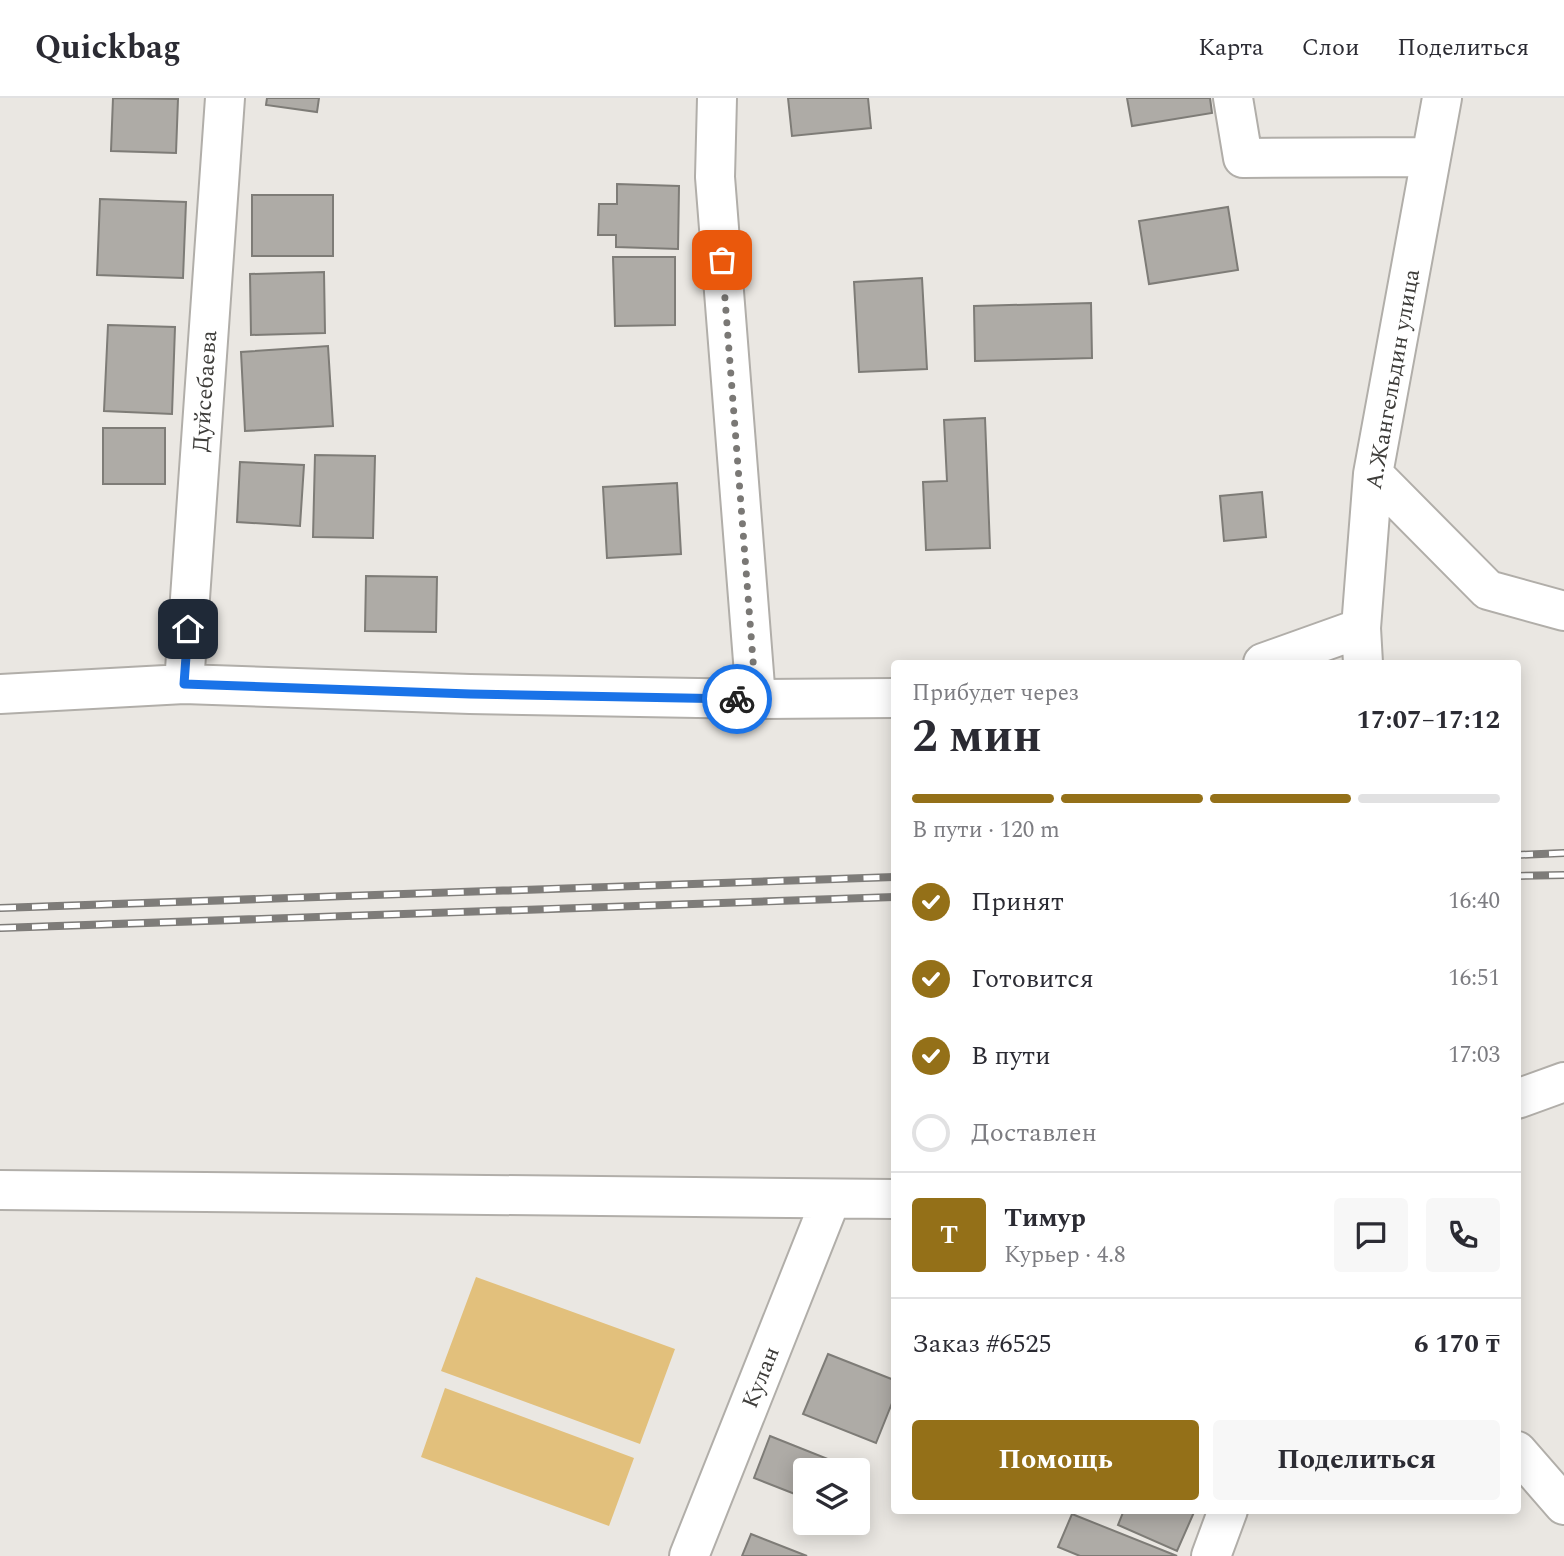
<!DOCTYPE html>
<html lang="ru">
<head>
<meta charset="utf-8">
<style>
  :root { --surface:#fff; --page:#f7f7f7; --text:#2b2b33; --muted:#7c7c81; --line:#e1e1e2; --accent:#947018 }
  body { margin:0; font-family:Spectral,serif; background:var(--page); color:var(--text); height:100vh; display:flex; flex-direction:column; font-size:26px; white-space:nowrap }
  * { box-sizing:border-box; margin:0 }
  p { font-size:23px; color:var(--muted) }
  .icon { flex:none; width:38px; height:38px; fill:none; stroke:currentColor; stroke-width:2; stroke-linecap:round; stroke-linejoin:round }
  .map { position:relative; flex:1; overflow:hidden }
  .drawer { position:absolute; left:891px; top:562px; width:630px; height:854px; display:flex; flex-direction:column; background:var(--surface); border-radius:7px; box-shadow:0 4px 18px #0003 }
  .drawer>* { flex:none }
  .fabs { position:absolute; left:793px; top:1360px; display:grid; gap:14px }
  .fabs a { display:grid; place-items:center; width:77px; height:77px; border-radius:7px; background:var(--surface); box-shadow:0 4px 18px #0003; font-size:35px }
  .pin { position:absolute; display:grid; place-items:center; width:60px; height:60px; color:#fff; margin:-30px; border-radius:14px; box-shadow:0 4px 10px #0006 }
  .courier { position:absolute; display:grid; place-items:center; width:70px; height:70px; margin:-35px; border:5px solid #1a73e8; border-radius:50%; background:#fff; color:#222; box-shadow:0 2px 9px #0007 }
  .overview em { font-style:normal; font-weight:700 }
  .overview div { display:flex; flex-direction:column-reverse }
  .overview { display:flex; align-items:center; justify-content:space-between; height:119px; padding:0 21px }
  h1 { font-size:46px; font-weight:700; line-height:52px }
  .bar { display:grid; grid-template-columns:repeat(4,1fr); gap:10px 7px; align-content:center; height:84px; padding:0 21px }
  .bar i { height:9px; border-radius:5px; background:var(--line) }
  .bar .on { background:var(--accent) }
  .bar p { grid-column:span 4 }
  .line { display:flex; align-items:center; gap:18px; padding:0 21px; border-top:2px solid var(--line) }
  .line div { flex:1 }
  .round { display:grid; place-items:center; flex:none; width:74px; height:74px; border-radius:7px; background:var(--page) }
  ol { padding:0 21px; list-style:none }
  li { display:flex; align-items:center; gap:21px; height:77px }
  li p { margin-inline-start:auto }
  li .icon { padding:7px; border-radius:50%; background:var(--accent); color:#fff; stroke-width:4 }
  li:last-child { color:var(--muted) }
  li i { width:38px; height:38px; border:4px solid var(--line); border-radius:50% }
  .action { display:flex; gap:14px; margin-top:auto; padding:14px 21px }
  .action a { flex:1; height:80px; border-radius:7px; background:var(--accent); color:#fff; font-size:28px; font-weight:700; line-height:80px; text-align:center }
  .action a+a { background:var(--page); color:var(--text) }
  header { display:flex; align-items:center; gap:42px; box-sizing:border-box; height:98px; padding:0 35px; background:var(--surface); border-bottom:2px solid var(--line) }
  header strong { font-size:33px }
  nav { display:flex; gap:38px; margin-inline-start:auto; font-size:24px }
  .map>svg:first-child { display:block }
</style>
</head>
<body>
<header>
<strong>Quickbag</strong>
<nav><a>Карта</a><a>Слои</a><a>Поделиться</a></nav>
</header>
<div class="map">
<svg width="1564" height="1458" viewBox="0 0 1564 1458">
  <rect width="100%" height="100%" fill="#eae7e2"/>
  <path fill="#e2c07c" d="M476 1179 675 1251 640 1346 441 1273Z
    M445 1290 634 1360 609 1428 421 1359Z"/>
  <path fill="#aeaba6" stroke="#7e7c77" stroke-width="2" d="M113 0 178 1 176 55 111 53Z
    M267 0H319L317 14 266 7Z
    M788 0H868L871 30 792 38Z
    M1127 0H1210L1212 15 1132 28Z
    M617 86 679 88 678 151 616 149V137H598L599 106H617Z
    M252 97H333V158H252Z
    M100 101 186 104 183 180 97 177Z
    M1228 109 1238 172 1149 186 1139 123Z
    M613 159H675V227L615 228Z
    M324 174 325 235 251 237 250 176Z
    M922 180 927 271 859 274 854 184Z
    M1091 205 1092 260 975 263 974 208Z
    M108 227 175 229 172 316 104 313Z
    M328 248 333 328 245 333 241 254Z
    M985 320 990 450 926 452 923 384 947 383 944 322Z
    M103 330H165V386H103Z
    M315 357 375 358 373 440 313 439Z
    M240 364 304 367 300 428 237 424Z
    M677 385 681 456 607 460 603 389Z
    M1262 394 1266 439 1224 443 1220 398Z
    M366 478 437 479 436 534 365 533Z
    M828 1256 894 1282V1300L876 1345 803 1316Z
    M770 1338 848 1369 847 1372H805V1400L754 1380Z
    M1124 1412H1195L1177 1453 1118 1427Z
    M1072 1416 1177 1458H1080L1058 1449Z
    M751 1436 807 1458H742Z"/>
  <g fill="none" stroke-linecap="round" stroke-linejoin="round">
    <g stroke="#b1aea9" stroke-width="42">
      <path id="minor" d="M717 0 715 79 756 601
        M1233 0 1243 60 1431 59
        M1373 376 1488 492 1564 513
        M1263 565 1361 530
        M1363 565 1361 530 1373 376 1442 0
        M184 586 225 0
        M0 596 184 586 470 596 756 601 894 600
        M1517 1001 1564 984
        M0 1092 894 1101
        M1517 1353 1564 1407
        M689 1458 831 1101
        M1211 1458 1228 1412"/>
    </g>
    <use href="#minor" stroke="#fff" stroke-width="38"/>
    <g stroke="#7e7c79" stroke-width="8">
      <path id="rail" d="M1517 757 1564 755
        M1517 778 1564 777
        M0 810 894 779
        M0 830 894 799"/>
    </g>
    <use href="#rail" stroke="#fff" stroke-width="5" stroke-dasharray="16" stroke-linecap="butt"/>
  </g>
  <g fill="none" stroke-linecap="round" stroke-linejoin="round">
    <path stroke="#7a7875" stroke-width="7" stroke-dasharray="0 12.6" d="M722 162 756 601H737"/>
    <path stroke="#1a73e8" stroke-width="9" d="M188 531 184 586 470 596 737 601"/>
  </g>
  <g text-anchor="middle" stroke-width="5" stroke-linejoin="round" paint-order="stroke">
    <g font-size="23" fill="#3e3d3a" stroke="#fff">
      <text transform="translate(1392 281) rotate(-80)" y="8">А.Жангельдин улица</text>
      <text transform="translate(204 293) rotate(-86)" y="8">Дуйсебаева</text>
      <text transform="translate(760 1279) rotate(-68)" y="8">Кулан</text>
    </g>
  </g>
</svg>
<div class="fabs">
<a><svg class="icon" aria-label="layers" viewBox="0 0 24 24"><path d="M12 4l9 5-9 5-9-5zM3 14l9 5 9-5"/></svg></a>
</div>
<div class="pin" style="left:722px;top:162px;background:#ea580c"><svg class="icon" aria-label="bag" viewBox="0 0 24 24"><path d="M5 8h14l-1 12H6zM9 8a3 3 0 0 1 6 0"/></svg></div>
<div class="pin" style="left:188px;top:531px;background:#1f2937"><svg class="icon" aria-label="home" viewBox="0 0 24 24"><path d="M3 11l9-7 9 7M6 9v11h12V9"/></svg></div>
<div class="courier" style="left:737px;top:601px"><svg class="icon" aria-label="bike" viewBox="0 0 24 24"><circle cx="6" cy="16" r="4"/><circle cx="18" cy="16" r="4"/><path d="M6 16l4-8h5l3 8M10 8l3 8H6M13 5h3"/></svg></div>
<section class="drawer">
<div class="overview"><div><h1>2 мин</h1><p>Прибудет через</p></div><em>17:07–17:12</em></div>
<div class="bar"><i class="on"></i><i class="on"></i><i class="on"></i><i></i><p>В пути · 120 m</p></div>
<ol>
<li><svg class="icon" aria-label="check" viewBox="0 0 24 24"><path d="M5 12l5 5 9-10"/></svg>Принят<p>16:40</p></li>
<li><svg class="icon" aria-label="check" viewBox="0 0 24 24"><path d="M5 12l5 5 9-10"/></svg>Готовится<p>16:51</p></li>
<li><svg class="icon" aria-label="check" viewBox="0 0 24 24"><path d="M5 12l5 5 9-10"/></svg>В пути<p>17:03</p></li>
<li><i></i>Доставлен</li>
</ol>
<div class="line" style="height:126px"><b class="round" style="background:var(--accent);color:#fff">Т</b><div><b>Тимур</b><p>Курьер · 4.8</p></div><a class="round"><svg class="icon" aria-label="chat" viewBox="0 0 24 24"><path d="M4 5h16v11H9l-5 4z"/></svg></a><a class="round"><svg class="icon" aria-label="phone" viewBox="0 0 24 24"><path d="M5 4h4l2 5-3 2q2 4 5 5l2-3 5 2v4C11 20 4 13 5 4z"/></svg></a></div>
<div class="line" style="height:91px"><div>Заказ #6525</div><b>6 170 ₸</b></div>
<div class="action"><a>Помощь</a><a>Поделиться</a></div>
</section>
</div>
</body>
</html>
